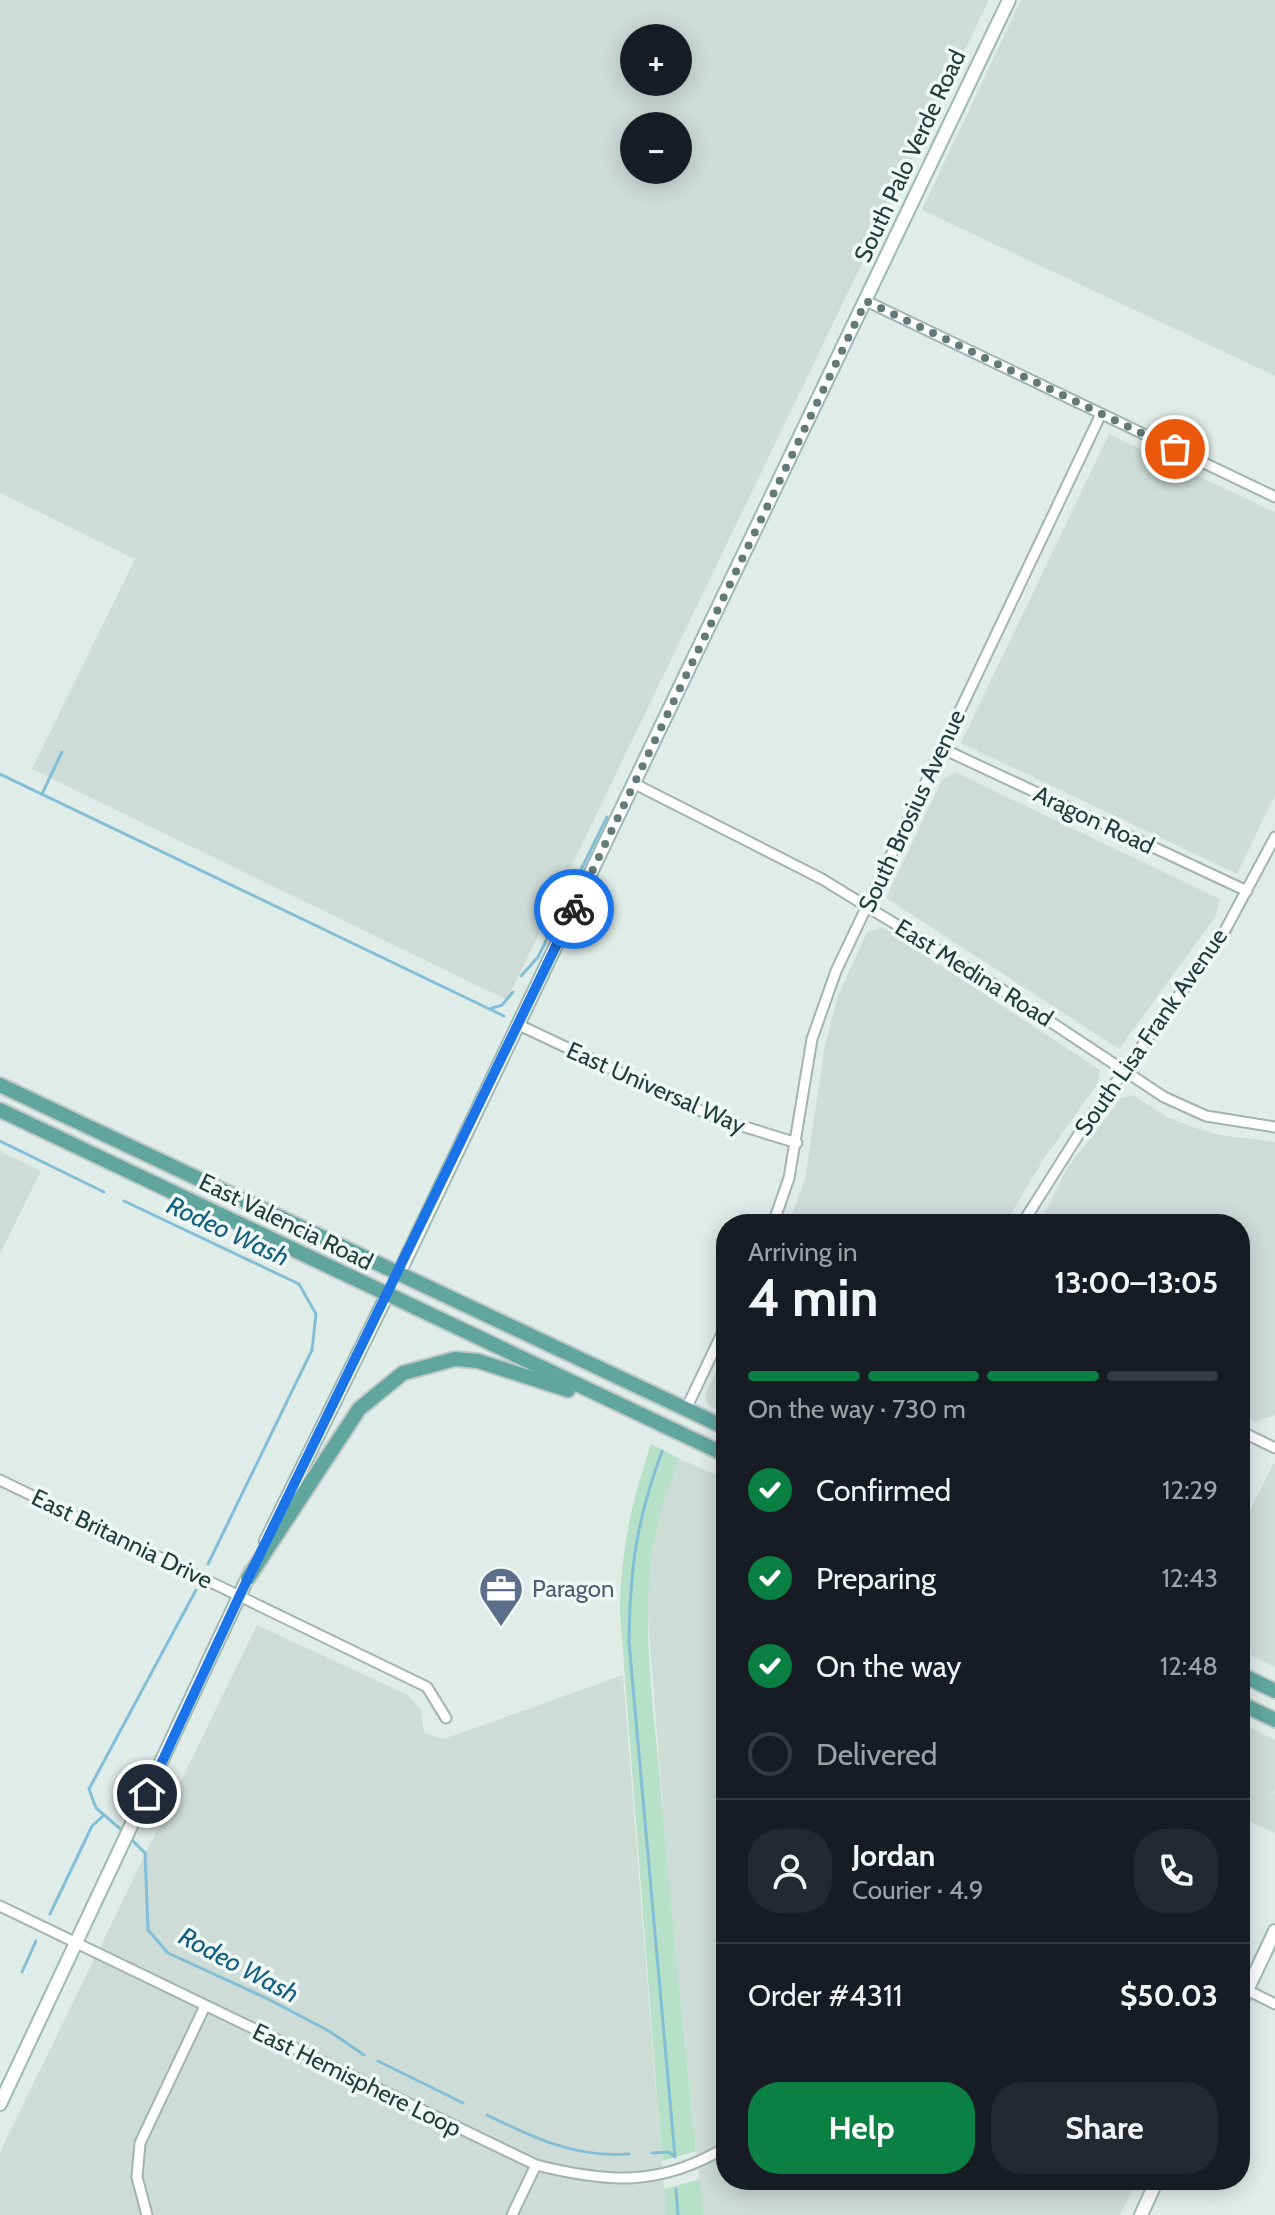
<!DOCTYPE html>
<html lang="en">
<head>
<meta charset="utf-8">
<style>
  :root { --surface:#171b24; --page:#242831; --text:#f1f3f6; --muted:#9ea1a6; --line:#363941; --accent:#0b8043 }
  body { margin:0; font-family:Cabin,sans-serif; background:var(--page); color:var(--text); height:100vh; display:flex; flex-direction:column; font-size:30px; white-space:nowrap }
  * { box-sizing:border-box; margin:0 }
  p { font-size:26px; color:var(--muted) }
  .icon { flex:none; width:44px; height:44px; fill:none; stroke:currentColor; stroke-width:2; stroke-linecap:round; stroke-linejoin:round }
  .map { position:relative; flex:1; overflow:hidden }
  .panel { position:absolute; left:716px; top:1214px; width:534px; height:976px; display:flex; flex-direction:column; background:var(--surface); border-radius:32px; box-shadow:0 4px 20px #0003 }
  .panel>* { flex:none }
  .buttons { position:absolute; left:620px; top:24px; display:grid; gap:16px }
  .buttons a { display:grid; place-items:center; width:72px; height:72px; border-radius:50%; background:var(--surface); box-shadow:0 4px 20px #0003; font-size:40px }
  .pin { position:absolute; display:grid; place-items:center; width:68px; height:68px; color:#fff; margin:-34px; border:4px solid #fff; border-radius:50%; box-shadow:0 2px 8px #0007 }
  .courier { position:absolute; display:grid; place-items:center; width:80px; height:80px; margin:-40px; border:6px solid #1a73e8; border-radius:50%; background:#fff; color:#222; box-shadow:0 2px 10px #0007 }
  .head em { font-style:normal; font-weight:700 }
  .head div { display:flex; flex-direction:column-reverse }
  .head { display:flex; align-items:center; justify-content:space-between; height:136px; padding:0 32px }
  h1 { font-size:52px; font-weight:700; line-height:60px }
  .bar { display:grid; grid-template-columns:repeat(4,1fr); gap:12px 8px; align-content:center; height:96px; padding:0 32px }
  .bar i { height:10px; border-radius:6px; background:var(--line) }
  .bar .selected { background:var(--accent) }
  .bar p { grid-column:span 4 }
  .line { display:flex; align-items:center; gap:20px; padding:0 32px; border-top:2px solid var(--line) }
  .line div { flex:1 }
  .round { display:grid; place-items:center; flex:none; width:84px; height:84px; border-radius:32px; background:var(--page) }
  ol { padding:0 32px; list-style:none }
  li { display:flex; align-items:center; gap:24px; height:88px }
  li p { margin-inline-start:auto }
  li .icon { padding:8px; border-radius:50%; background:var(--accent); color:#fff; stroke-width:4 }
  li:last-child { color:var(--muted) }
  li i { width:44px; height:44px; border:4px solid var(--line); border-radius:50% }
  .button { display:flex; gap:16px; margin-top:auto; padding:16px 32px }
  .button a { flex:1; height:92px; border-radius:32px; background:var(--accent); color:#fff; font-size:32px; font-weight:700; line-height:92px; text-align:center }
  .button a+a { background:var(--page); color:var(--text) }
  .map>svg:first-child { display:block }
</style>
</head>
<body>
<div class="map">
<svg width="1275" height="2215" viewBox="0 0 1275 2215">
  <rect width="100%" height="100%" fill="#e0ece8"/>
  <path fill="#cedcd8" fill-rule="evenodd" d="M0 0H989L507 1000 32 769 135 559 0 493ZM634 38H678V82H634ZM634 126H678V170H634Z
    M1021 0H1275V376L922 210Z
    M1109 434 1275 512V795L1237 874 961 743Z
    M955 772 1220 899 1215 917 1119 1049 886 898 942 780Z
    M882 927 1100 1070 1098 1083 1043 1160 1005 1224H788L805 1179 825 1045 838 996 867 932Z
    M1133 1095 1167 1117 1196 1128 1220 1135 1275 1142V1415L1256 1422 1240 1414V1224H1039L1068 1167 1121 1098Z
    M0 1151 41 1171 0 1254Z
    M726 1352V1414L708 1405 705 1395Z
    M680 1459 726 1479V2180H1137L1120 2215H703L668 1878 646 1590 662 1497Z
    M1273 1464H1275V1667L1240 1650V1531Z
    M257 1625 406 1694 421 1709 424 1733 444 1739 623 1675 666 2215H0V2152Z
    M1240 1723 1275 1740V1789L1271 1797 1275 1792V1833L1240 1817Z"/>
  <path fill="#b6e0c7" d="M651 1444 680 1459C629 1567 652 1679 661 1794 671 1913 684 2032 696 2151L662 2161 620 1613C620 1552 632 1501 651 1444Z
    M700 2179 703 2215H666L664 2189Z"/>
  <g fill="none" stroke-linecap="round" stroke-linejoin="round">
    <path stroke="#82bfd7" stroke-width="3" d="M0 774 504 1016
      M42 794 62 752
      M521 976 538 957 607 817
      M492 1008 502 1005 513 992
      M0 1141 104 1192
      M124 1201 299 1284 316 1314 312 1350 208 1564
      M125 1833 96 1808 89 1789 196 1590
      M130 1838 145 1853 148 1930 168 1953 266 1998 329 2031 364 2055
      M50 1914 92 1826 103 1816
      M22 1972 36 1941
      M378 2061 463 2103
      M487 2115C534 2138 576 2158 629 2154
      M652 2153 669 2152 675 2157 629 1642C630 1567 636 1523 662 1451
      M676 2189 678 2215"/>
    <g stroke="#a2b4b0" stroke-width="13">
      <path id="street" d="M866 301 1275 497
        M941 748 1247 891
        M633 783 822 879 998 987 1164 1097 1206 1116 1275 1127
        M519 1025 716 1118 797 1143
        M773 1224 789 1178 812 1039 836 971 1101 414
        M1022 1224 1084 1126 1222 936 1275 837
        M686 1409 726 1325
        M1240 1431 1275 1448
        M0 1480 427 1687 446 1718
        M0 1906 536 2165C608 2183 660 2187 726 2147
        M1247 1990 1275 2004
        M147 2215 137 2177 140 2143 205 2006
        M512 2215 536 2165"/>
    </g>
    <g stroke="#9db9b3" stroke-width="16">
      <path id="secondary" d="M400 1271 1009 0
        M266 1541 387 1295
        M1240 2005 1275 1931
        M0 2104 251 1571
        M1141 2215 1157 2180"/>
    </g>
    <g stroke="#c0c9c8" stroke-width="18">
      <path id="primary" d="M0 1085 726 1428
        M0 1110 726 1455
        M248 1578 359 1409 403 1373 455 1359 478 1361 568 1390
        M1240 1674 1275 1691
        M1240 1703 1275 1720"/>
    </g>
    <use href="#street" stroke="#fff" stroke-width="9"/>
    <use href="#secondary" stroke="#fff" stroke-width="12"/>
    <use href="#primary" stroke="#60a69e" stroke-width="14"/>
  </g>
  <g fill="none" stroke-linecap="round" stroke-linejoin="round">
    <path stroke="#637b77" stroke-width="8" stroke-dasharray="0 14.4" d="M574 909 866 301 1175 449"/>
    <path stroke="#1a73e8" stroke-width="10" d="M147 1794 240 1595 574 909"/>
  </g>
  <defs>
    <g id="office-pin" transform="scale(2.3)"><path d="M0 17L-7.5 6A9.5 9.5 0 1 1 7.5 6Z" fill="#5c6f8a" stroke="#f1f9f6"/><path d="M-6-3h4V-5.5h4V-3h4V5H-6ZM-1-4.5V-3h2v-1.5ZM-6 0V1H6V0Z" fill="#fff"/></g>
  </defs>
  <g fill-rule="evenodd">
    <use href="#office-pin" x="501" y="1589"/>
  </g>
  <g text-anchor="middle" stroke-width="7" stroke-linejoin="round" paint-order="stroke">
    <g font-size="24" fill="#1f3e3a" stroke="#f1f9f6">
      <text transform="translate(910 156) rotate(-65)" y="8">South Palo Verde Road</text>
      <text transform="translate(912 811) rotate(-65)" y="8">South Brosius Avenue</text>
      <text transform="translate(1094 820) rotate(25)" y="8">Aragon Road</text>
      <text transform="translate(974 973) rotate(32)" y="8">East Medina Road</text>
      <text transform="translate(1151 1032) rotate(-55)" y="8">South Lisa Frank Avenue</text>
      <text transform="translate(656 1088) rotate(24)" y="8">East Universal Way</text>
      <text transform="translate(286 1222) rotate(26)" y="8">East Valencia Road</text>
      <text transform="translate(122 1539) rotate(26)" y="8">East Britannia Drive</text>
      <text transform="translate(357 2080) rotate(26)" y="8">East Hemisphere Loop</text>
    </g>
    <g font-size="24" fill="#4e5e75" stroke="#f1f9f6" text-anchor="start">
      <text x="532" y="1597">Paragon</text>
    </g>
    <g font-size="26" font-style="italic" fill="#135f80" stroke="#f1f9f6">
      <text transform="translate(228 1231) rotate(25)" y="9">Rodeo Wash</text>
      <text transform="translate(239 1965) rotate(28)" y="9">Rodeo Wash</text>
    </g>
  </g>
</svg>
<div class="buttons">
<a>+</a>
<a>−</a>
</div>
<div class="pin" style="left:1175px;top:449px;background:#ea580c"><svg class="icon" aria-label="bag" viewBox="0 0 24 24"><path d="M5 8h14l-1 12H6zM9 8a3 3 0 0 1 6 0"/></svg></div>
<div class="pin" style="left:147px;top:1794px;background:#1f2937"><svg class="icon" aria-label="home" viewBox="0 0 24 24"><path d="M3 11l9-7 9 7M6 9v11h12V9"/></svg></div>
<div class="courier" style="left:574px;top:909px"><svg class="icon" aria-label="bike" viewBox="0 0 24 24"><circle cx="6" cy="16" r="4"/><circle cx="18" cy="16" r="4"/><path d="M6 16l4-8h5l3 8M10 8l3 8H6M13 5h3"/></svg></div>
<section class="panel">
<div class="head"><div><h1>4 min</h1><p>Arriving in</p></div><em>13:00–13:05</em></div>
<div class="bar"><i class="selected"></i><i class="selected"></i><i class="selected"></i><i></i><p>On the way · 730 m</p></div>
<ol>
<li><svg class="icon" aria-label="check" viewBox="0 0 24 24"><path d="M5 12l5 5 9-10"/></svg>Confirmed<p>12:29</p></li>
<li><svg class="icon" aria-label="check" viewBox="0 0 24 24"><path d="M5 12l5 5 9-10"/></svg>Preparing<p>12:43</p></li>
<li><svg class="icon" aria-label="check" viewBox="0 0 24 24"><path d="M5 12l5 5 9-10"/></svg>On the way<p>12:48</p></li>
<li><i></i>Delivered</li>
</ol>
<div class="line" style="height:144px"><a class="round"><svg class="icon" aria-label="person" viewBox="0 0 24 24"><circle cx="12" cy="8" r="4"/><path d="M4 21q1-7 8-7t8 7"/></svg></a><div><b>Jordan</b><p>Courier · 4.9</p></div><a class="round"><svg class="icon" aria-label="phone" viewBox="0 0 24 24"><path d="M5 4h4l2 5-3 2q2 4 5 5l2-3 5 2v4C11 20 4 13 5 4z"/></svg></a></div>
<div class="line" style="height:104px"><div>Order #4311</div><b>$50.03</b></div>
<div class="button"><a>Help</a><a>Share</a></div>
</section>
</div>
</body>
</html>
